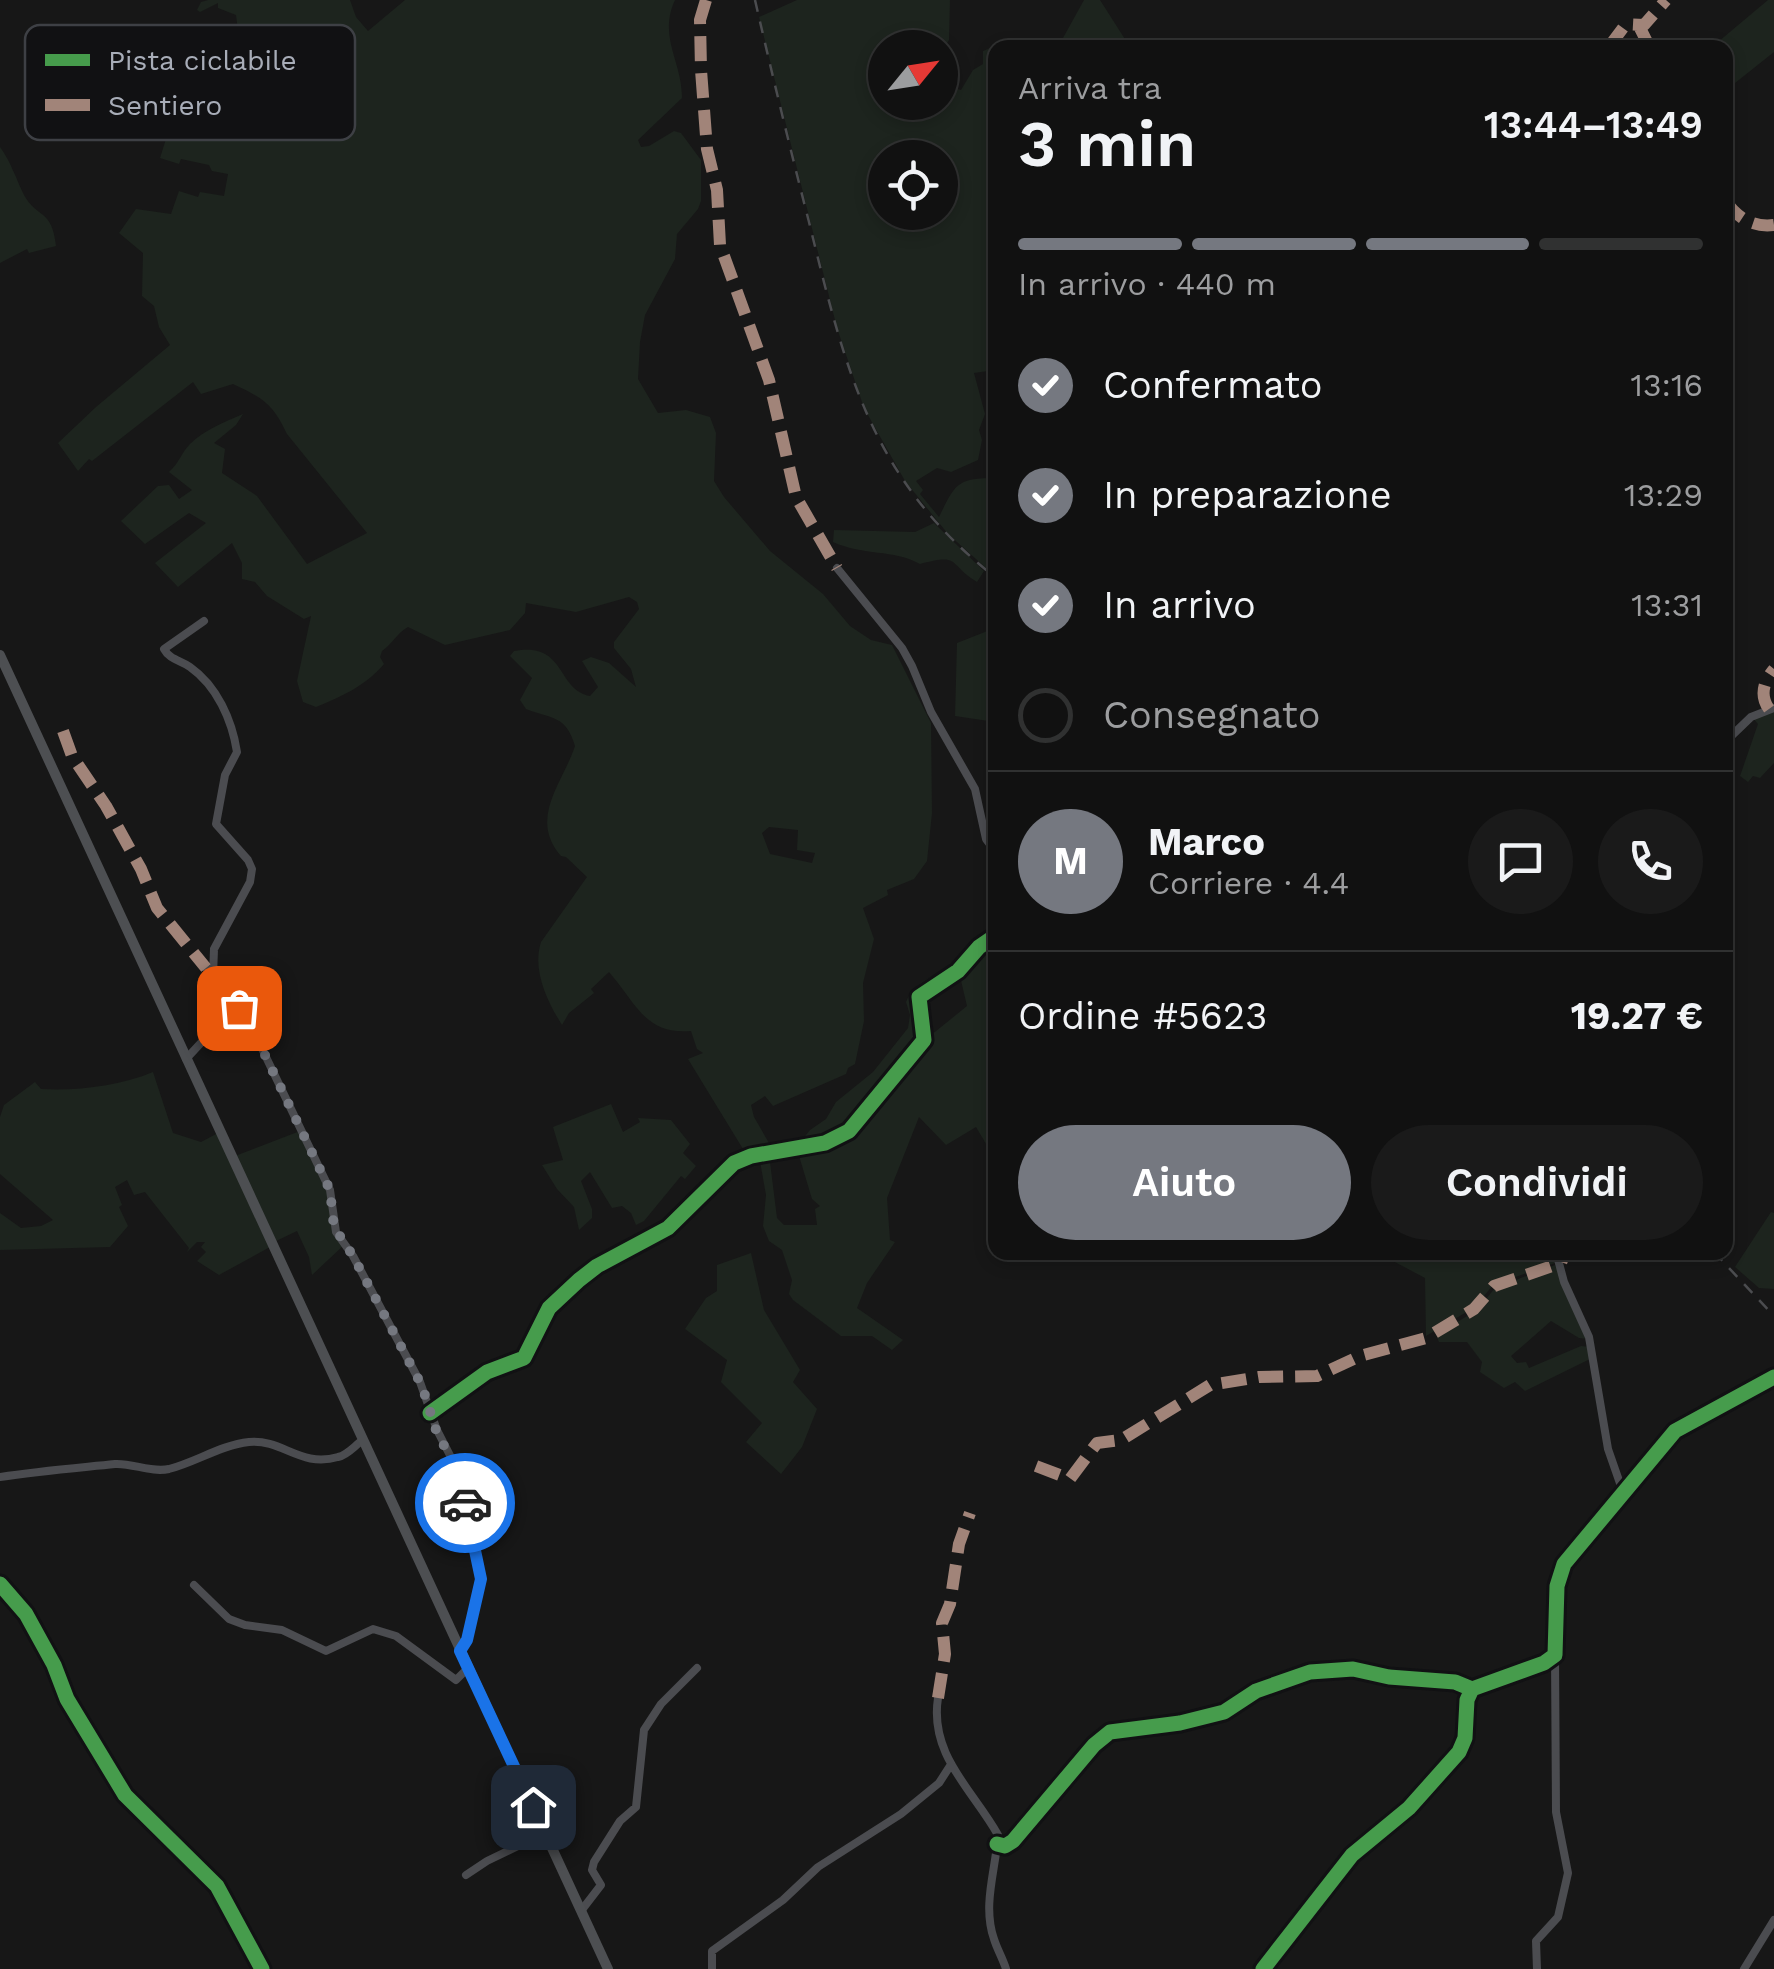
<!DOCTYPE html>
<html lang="it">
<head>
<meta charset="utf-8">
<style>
  :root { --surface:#111; --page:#1a1a1a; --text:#f1f3f6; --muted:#9c9d9f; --line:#303131; --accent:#757880 }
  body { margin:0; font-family:"Work Sans",sans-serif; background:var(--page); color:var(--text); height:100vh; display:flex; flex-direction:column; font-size:38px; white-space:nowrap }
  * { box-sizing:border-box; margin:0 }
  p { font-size:32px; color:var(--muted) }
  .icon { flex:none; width:55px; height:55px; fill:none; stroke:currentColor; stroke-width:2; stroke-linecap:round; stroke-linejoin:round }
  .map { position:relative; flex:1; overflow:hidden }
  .drawer { position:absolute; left:988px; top:40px; width:745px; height:1220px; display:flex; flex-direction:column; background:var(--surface); border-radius:20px; box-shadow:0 5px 15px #0003,0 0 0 2px var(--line) }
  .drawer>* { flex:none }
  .needle { width:65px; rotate:60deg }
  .tools { position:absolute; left:868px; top:30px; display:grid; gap:20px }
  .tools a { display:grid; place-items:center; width:90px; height:90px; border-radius:50%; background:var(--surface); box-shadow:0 5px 15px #0003,0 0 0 2px var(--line); font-size:50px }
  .pin { position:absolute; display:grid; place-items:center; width:85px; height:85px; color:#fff; margin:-42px; border-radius:20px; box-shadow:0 5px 15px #0006 }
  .courier { position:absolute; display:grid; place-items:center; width:100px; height:100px; margin:-50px; border:8px solid #1a73e8; border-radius:50%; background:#fff; color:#222; box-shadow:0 2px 12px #0007 }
  .overview em { font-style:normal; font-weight:600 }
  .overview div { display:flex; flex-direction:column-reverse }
  .overview { display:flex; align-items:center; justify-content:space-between; height:170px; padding:0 30px }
  h1 { font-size:65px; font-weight:600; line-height:75px }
  .bar { display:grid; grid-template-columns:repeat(4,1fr); gap:15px 10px; align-content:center; height:120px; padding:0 30px }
  .bar i { height:12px; border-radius:8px; background:var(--line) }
  .bar .active { background:var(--accent) }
  .bar p { grid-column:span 4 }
  .line { display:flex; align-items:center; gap:25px; padding:0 30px; border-top:2px solid var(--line) }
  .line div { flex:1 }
  .round { display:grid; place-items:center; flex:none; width:105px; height:105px; border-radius:52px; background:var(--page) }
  ol { padding:0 30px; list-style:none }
  li { display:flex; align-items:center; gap:30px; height:110px }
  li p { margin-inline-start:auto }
  li .icon { padding:10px; border-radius:50%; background:var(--accent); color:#fff; stroke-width:4 }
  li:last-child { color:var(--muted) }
  li i { width:55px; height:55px; border:5px solid var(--line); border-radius:50% }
  .button { display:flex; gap:20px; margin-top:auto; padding:20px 30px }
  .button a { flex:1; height:115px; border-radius:60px; background:var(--accent); color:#fff; font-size:40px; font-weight:600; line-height:115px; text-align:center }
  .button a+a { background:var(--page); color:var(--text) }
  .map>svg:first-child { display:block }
</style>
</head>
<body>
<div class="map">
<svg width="1774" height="1969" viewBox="0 0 1774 1969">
  <rect width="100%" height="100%" fill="#171717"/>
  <path fill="#1d241e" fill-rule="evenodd" d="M208 0H350L356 17 368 31 405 0H675C658 37 682 61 682 98L638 140 641 147 649 146 674 131 681 133 701 160V201L698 209 677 234 675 259 645 315 640 342 638 379 658 413 686 410 710 417 716 433 714 481 724 497 770 551 823 594 850 626 871 640 892 645 931 723 932 813 927 861 914 879 887 890 888 895 863 908 874 939 863 983 864 1021 855 1064 848 1068 846 1074 773 1106 765 1096 751 1105 754 1117 773 1150 746 1154 688 1059 703 1053 697 1049 691 1031C645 1035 636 1003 609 972L591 989 594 993 569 1013 562 1025C547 1001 532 970 541 942L587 877 566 857 561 856C528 818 563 783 575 746 566 715 552 719 526 709L520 700 532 678 510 656 514 651C566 641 556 689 590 696L598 687 582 661 591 657 609 663 636 687 631 669 614 648V642L639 609 637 602 629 597 576 612 526 603 525 613 510 630 445 645 408 627C397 633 392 644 382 651L380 657 384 664C365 686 343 696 316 707L303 702 297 681 311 616 304 619 267 596 255 582 242 579V563L232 543 178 587 155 563 206 523 189 513 145 544 121 521 158 486 169 485 179 499 192 490 169 472C180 462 181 453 190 444 204 430 225 422 243 414L236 425 214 443 225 449 222 473 257 496 307 564 367 533 287 434C273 404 263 398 233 384L201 394 193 382 92 461 89 459 78 471 58 443 96 407 170 345 159 327 154 306 142 296 143 253 119 233 136 209 171 214 179 191 198 197 200 192 224 196 228 174 212 171 209 165 181 159 179 164 160 158 177 104 204 76 199 58 200 43 213 35 239 38 236 15 218 8V3L200 12 197 10 201 2ZM769 827 798 830 797 850 815 853 812 863 770 854 762 833Z
    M797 0H950L949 40 940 55V48H885V102H940V84L961 90 973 70 983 64V51L1005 42V47L995 48V370L974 373 985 414 979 430 982 440 978 460 951 472 937 468 916 481 923 490 920 494 939 517C955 484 957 478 995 478V576L948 534 905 481 864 408 837 328 759 17ZM885 158H940V212H885Z
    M1084 0H1100L1130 47H1058Z
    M1768 0H1774V52L1725 91V48L1712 47Z
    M0 147C11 162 17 181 24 195 37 219 52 208 56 246L29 253 27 249 0 263Z
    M934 523 984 571 977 582C947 564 962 553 920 564 893 549 864 556 833 542L834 530 915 532Z
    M995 628V722L955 716 957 643Z
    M1774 712V763L1760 778 1753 776 1748 782 1740 776 1758 724 1753 718Z
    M995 938V1159L976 1127 946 1145 919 1117 887 1198 890 1240 895 1242 867 1283 857 1308 903 1340 892 1350 872 1336H841L793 1300 789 1294 792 1280 782 1250 769 1241 763 1226 766 1195 759 1156 769 1154 777 1218 784 1225H817L815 1209 820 1206 812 1199 797 1149 849 1133 925 1040 967 1006 959 972 980 947Z
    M936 974 943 978 915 999 922 1039 854 1124 830 1140 798 1145 810 1130 826 1119 836 1102 873 1072 908 1028 910 1015 906 1002C912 987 922 981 936 974Z
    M153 1072 173 1133 201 1142 218 1133 270 1247 219 1275 197 1261 206 1252 201 1247 205 1242H197L187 1252 189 1248 145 1192 134 1195 127 1180 115 1187 122 1205 119 1207 128 1226 110 1247 0 1250V1213L21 1228 41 1226 53 1220 0 1174V1117L4 1105 35 1082 41 1089C77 1091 120 1086 153 1072Z
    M611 1104 623 1132 640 1122 638 1118 671 1120 690 1144 683 1153 696 1166 685 1179 681 1176 644 1221 636 1225 631 1213 622 1206 612 1208 590 1172 581 1181 592 1209V1218L579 1230 574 1207 557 1189 542 1165 563 1160 553 1127Z
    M300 1131 329 1193 332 1224 344 1245 312 1275 309 1257 297 1231 274 1242 235 1156Z
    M1771 1212 1774 1213V1289L1759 1288 1735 1267Z
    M1376 1252H1555L1558 1262 1493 1285 1475 1307 1426 1336 1425 1278Z
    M751 1253 764 1310 800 1370 793 1382 817 1409 802 1447 781 1474 746 1442 762 1423 721 1382 727 1360 685 1329 706 1298 717 1291V1265Z
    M1555 1265 1588 1339 1579 1338 1551 1321 1511 1356 1517 1363 1526 1362 1529 1368 1581 1346 1590 1347 1592 1358 1525 1391 1515 1382 1504 1388 1480 1372 1482 1362 1467 1342H1439L1436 1335 1477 1310 1495 1288Z"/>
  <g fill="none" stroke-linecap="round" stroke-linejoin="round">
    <path stroke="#4b4c50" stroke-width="8" d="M837 568 902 648 912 666 931 712 975 789 986 839 995 851
      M204 621 164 649C170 660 180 660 190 667 217 686 232 720 237 752L225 775 216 824 248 860 252 869 250 882 214 949 213 976
      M1725 742 1751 717 1774 708
      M206 968 252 1028 330 1190 336 1232 353 1256 420 1382 437 1430 458 1471 481 1579 467 1640 461 1651
      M186 1059 236 1005
      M1556 1252 1564 1282 1589 1337 1608 1449 1623 1492
      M430 1413 487 1372 524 1358 549 1308 579 1280 597 1266 668 1228 734 1163 751 1156 825 1143 849 1131 924 1040 919 997 958 971 979 947 995 936
      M0 1477C38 1471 76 1468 115 1464 133 1463 151 1473 169 1469 196 1462 221 1445 249 1442 283 1439 300 1468 338 1457 348 1455 355 1445 363 1440
      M0 1584 26 1614 54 1665 67 1699 125 1795 217 1886 262 1969
      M194 1585 229 1619 245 1625 282 1630 326 1651 373 1629 396 1636 456 1680 468 1668
      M938 1698C929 1755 973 1790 998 1835 996 1869 982 1905 994 1939 997 1949 1003 1959 1006 1969
      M997 1844 1005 1846 1013 1841 1094 1745 1110 1732 1180 1723 1224 1712 1256 1691 1310 1672 1353 1669 1389 1677 1455 1682 1472 1689
      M466 1875 487 1861 545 1833
      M581 1911 601 1885 592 1870 594 1862 620 1821 636 1807 644 1730 661 1704 697 1668
      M712 1969V1951L783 1900 818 1867 901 1814 939 1783 950 1766
      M1263 1969 1352 1855 1409 1808 1459 1752 1465 1738 1467 1700 1472 1689 1544 1663 1555 1655 1557 1586 1564 1564 1675 1431 1774 1377
      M1537 1969 1536 1941 1558 1917 1568 1873 1556 1812 1555 1655
      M1744 1969 1774 1920"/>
    <path stroke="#4d4f52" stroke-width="10" d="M0 655 608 1969"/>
    <path stroke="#4b4c4f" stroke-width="2.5" stroke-dasharray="12 10" stroke-linecap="butt" d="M755 0C772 74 790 148 809 222 845 368 870 479 995 577
      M1714 1252 1774 1316"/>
    <path stroke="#a18479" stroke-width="12" stroke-dasharray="25 12" stroke-linecap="butt" d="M706 0 700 20 701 70 707 149 717 190 720 245 769 380 796 497 837 568
      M1639 26 1650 48
      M1608 48 1626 24 1644 25 1666 0
      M1725 132V141
      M1725 200C1736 217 1753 228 1774 225
      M1769 709C1759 695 1764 681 1774 669
      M63 731 72 756 106 806 141 869 157 908 206 968
      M1036 1466 1070 1479 1097 1443 1121 1440 1210 1385 1259 1377 1317 1376 1360 1356 1426 1338 1474 1309 1494 1286 1561 1263 1565 1252
      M938 1698 945 1654 942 1623 950 1604 959 1544 970 1513"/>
    <g stroke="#111113" stroke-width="21">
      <path id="cycleway" d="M430 1413 487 1372 524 1358 549 1308 579 1280 597 1266 668 1228 734 1163 751 1156 825 1143 849 1131 924 1040 919 997 958 971 979 947 995 936
        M0 1584 26 1614 54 1665 67 1699 125 1795 217 1886 262 1969
        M997 1844 1005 1846 1013 1841 1094 1745 1110 1732 1180 1723 1224 1712 1256 1691 1310 1672 1353 1669 1389 1677 1455 1682 1472 1689
        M1263 1969 1352 1855 1409 1808 1459 1752 1465 1738 1467 1700 1472 1689 1544 1663 1555 1655 1557 1586 1564 1564 1675 1431 1774 1377"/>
    </g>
    <use href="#cycleway" stroke="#469c4c" stroke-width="15"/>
  </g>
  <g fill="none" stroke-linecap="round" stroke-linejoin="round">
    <path stroke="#757880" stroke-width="10" stroke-dasharray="0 18" d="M239 1008 252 1028 330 1190 334 1227 353 1256 422 1386 436 1430 462 1481 465 1503"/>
    <path stroke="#1a73e8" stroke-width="12" d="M465 1503 481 1579 467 1640 460 1651 533 1807"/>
  </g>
  <rect x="25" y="25" width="330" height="115" rx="15" fill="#111113" stroke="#3e4045" stroke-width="2.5"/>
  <rect x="45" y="54" width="45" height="12" fill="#469c4c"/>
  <rect x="45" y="99" width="45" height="12" fill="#a18479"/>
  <g font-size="28" fill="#a8adb8">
    <text x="108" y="70">Pista ciclabile</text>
    <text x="108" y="115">Sentiero</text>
  </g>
</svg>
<div class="tools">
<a><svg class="needle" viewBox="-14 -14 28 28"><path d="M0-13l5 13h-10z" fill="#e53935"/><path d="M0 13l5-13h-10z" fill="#9c9d9f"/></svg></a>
<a><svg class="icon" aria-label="locate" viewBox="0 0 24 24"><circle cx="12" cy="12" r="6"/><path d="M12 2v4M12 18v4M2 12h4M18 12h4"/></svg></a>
</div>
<div class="pin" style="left:239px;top:1008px;background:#ea580c"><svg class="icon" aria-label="bag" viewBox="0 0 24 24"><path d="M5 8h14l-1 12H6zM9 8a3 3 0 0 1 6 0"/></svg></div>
<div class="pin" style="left:533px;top:1807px;background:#1f2937"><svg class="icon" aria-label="home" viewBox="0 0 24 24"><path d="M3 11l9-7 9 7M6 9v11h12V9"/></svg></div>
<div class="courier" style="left:465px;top:1503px"><svg class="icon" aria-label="car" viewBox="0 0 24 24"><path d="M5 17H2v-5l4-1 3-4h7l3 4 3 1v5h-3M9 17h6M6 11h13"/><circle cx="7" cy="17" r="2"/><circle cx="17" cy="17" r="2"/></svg></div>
<section class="drawer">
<div class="overview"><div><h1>3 min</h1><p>Arriva tra</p></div><em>13:44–13:49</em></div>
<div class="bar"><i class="active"></i><i class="active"></i><i class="active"></i><i></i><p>In arrivo · 440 m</p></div>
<ol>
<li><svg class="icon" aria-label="check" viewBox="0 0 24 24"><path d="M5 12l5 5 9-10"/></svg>Confermato<p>13:16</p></li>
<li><svg class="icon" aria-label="check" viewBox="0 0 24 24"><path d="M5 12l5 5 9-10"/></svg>In preparazione<p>13:29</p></li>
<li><svg class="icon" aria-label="check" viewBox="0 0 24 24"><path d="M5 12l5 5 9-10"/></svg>In arrivo<p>13:31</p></li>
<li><i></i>Consegnato</li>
</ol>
<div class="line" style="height:180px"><b class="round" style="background:var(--accent);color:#fff">M</b><div><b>Marco</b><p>Corriere · 4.4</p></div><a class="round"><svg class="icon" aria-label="chat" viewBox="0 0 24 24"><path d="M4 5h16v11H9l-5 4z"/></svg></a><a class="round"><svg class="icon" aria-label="phone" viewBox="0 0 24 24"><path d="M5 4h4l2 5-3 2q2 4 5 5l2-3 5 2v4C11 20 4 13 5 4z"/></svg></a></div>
<div class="line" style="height:130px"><div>Ordine #5623</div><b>19.27 €</b></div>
<div class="button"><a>Aiuto</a><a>Condividi</a></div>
</section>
</div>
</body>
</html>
